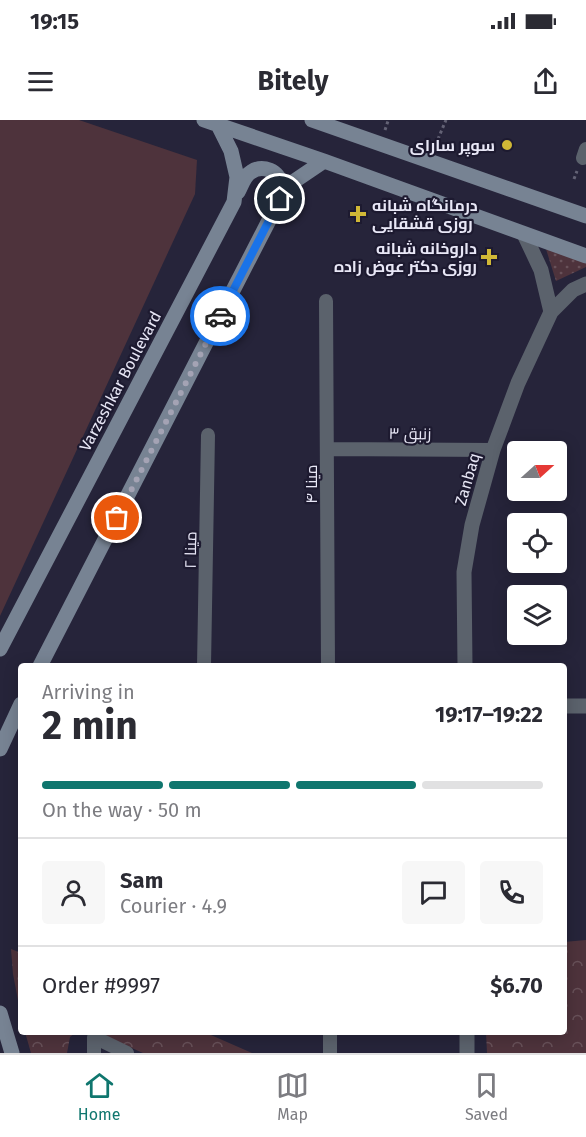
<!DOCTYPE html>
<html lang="en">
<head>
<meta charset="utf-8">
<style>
  :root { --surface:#fff; --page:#f7f7f7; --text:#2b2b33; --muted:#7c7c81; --line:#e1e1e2; --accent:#0f766e }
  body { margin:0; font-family:"Fira Sans",Cairo,sans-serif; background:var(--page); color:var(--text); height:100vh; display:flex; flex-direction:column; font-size:22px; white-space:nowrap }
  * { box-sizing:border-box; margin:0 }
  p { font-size:20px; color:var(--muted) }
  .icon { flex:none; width:33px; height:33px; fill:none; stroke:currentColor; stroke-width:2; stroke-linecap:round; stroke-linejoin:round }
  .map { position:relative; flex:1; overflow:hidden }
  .panel { position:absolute; left:18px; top:543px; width:549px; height:372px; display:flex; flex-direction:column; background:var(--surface); border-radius:6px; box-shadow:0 3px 15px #0003 }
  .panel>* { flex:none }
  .needle { width:39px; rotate:69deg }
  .fabs { position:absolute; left:507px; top:321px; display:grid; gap:12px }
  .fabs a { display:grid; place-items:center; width:60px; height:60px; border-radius:6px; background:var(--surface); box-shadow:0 3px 15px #0003; font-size:30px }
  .pin { position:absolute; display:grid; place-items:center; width:51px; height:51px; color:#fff; margin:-26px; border:3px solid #fff; border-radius:50%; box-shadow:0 2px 6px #0007 }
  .courier { position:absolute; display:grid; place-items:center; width:60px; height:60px; margin:-30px; border:4px solid #1a73e8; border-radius:50%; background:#fff; color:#222; box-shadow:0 2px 8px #0007 }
  .summary em { font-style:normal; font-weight:700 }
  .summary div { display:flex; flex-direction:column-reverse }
  .summary { display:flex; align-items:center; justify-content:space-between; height:102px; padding:0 24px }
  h1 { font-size:39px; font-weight:700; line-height:45px }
  .bar { display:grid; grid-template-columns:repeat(4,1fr); gap:9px 6px; align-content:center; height:72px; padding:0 24px }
  .bar i { height:8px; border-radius:4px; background:var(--line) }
  .bar .on { background:var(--accent) }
  .bar p { grid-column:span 4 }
  .line { display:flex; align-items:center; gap:15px; padding:0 24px; border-top:2px solid var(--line) }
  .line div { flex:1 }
  .round { display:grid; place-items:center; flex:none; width:63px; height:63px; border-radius:6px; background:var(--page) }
  .status { display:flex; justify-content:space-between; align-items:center; height:42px; padding:0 30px; background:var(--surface); direction:ltr }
  .status svg { height:16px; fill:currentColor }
  header { display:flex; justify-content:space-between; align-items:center; height:78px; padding:0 24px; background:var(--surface); font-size:27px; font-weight:700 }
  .dock { display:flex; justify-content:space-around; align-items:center; height:84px; border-top:2px solid var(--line); background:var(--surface); font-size:16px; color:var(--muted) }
  .dock a { display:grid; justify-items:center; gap:3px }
  .dock .on { color:var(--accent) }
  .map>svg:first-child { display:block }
</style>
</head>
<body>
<div class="status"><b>19:15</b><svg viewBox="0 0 49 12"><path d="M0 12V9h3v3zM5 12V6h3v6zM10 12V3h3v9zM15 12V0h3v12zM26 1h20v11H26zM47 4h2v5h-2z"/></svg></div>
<header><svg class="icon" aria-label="menu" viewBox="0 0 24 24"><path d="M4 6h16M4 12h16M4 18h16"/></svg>Bitely<svg class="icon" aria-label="share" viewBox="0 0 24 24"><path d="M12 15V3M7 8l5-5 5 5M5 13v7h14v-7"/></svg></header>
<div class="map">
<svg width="586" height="933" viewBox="0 0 586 933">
  <defs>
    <pattern id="grass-dots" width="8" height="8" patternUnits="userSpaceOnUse" patternTransform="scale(1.5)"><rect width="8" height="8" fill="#4e333c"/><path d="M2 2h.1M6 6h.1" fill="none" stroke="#685159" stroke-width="1.8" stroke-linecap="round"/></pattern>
    <pattern id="forest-crowns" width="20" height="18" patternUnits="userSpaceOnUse" patternTransform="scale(1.5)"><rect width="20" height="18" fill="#4e333c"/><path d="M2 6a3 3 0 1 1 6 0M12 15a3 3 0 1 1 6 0" fill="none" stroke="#685159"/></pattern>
  </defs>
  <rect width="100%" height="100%" fill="#26243a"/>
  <path fill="url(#grass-dots)" d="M546 129 586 141V147L556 161Z"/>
  <path fill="url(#forest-crowns)" d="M586 820V933H487L486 912H564V822Z
    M11 829 21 833V896L13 854Z
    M25 912H76L70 917 67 933H31Z
    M96 912H204L252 933H143Z"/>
  <path fill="#4e333c" d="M0 0H79L197 40 195 74 0 496Z"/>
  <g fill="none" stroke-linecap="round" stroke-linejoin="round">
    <path stroke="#636275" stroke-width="3" stroke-dasharray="3 3" stroke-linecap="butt" d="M385 10 388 1
      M438 19 446 0
      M574 59 577 51"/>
    <path stroke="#5b626c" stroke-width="14" d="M583 38 586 29
      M326 181 328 546
      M327 329 493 330
      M204 546 208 315
      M330 912V933
      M94 933V917L127 933"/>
    <path stroke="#5b626c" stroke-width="15" d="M524 114 541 150 551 192
      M465 546 464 452 472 405 493 330 518 263 551 192 573 170 586 164
      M564 586H586
      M467 912V933"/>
    <path stroke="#778393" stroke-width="15" d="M204 0 324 41 586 136
      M312 0 586 96
      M238 72C242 65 244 56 251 52 263 44 279 51 281 65 281 69 280 75 280 79
      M0 529 234 82 237 57 231 31 218 5
      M40 546 280 79 293 62 324 41
      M0 629 21 584
      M0 893 12 933"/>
  </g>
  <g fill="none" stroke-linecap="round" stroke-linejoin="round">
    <path stroke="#a4a3b4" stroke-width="6" stroke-dasharray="0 10.8" d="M117 398 220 196"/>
    <path stroke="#1a73e8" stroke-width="8" d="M220 196 280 79"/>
  </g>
  <g fill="#d0b836" stroke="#1d1a30" stroke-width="2">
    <circle cx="507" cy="25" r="6"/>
    <path d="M355 85h6v6h6v6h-6v6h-6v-6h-6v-6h6z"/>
    <path d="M486 128h6v6h6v6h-6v6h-6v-6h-6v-6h6z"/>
  </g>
  <g text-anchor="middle" stroke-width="4.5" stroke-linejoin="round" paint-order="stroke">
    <g font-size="16" font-weight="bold" fill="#e8e7f6" stroke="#1d1a30" text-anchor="end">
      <text x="495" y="31">سوپر سارای</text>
      <text x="372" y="91" text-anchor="start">درمانگاه شبانه<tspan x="372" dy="18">روزی قشقایی</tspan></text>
      <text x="477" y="134">داروخانه شبانه<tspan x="477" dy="18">روزی دکتر عوض زاده</tspan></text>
    </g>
    <g font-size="16" fill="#e8e7f6" stroke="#1d1a30">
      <text transform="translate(120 261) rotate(-62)" y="6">Varzeshkar Boulevard</text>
      <text transform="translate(410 313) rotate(1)" y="6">زنبق ۳</text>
      <text transform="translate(467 359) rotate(-74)" y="6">Zanbaq</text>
      <text transform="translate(311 364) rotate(-90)" y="6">مینا ۴</text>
      <text transform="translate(190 430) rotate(-89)" y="6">مینا ۲</text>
    </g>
  </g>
</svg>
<div class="fabs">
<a><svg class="needle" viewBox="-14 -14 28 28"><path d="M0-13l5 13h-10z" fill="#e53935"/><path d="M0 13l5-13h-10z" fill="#7c7c81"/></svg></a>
<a><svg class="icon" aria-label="locate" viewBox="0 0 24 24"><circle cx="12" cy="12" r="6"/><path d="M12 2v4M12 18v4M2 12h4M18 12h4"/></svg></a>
<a><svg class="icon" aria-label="layers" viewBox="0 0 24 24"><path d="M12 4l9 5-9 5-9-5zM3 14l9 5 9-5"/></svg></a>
</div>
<div class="pin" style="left:117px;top:398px;background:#ea580c"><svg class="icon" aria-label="bag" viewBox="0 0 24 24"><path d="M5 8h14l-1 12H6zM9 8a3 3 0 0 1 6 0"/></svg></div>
<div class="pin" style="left:280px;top:79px;background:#1f2937"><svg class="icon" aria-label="home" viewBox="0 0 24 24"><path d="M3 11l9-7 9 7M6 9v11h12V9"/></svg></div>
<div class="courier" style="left:220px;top:196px"><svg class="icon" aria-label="car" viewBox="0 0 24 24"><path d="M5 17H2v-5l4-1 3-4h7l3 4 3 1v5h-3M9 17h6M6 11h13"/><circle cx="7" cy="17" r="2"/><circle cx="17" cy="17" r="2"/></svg></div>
<section class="panel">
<div class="summary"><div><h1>2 min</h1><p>Arriving in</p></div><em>19:17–19:22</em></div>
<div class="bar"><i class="on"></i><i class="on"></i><i class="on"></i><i></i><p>On the way · 50 m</p></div>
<div class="line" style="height:108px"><a class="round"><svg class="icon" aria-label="person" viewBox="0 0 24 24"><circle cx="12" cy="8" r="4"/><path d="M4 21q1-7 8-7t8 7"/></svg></a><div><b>Sam</b><p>Courier · 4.9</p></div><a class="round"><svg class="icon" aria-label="chat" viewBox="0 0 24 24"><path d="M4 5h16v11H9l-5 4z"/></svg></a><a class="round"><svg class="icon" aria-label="phone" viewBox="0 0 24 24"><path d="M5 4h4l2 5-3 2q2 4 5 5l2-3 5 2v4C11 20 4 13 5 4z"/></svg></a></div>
<div class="line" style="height:78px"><div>Order #9997</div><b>$6.70</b></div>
</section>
</div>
<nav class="dock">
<a class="on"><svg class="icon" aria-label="home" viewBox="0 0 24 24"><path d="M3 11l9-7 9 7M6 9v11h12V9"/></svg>Home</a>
<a><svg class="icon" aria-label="map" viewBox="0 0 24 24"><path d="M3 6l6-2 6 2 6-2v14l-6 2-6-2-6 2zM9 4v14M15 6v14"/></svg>Map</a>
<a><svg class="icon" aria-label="saved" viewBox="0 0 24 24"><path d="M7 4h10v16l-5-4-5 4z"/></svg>Saved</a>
</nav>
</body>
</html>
